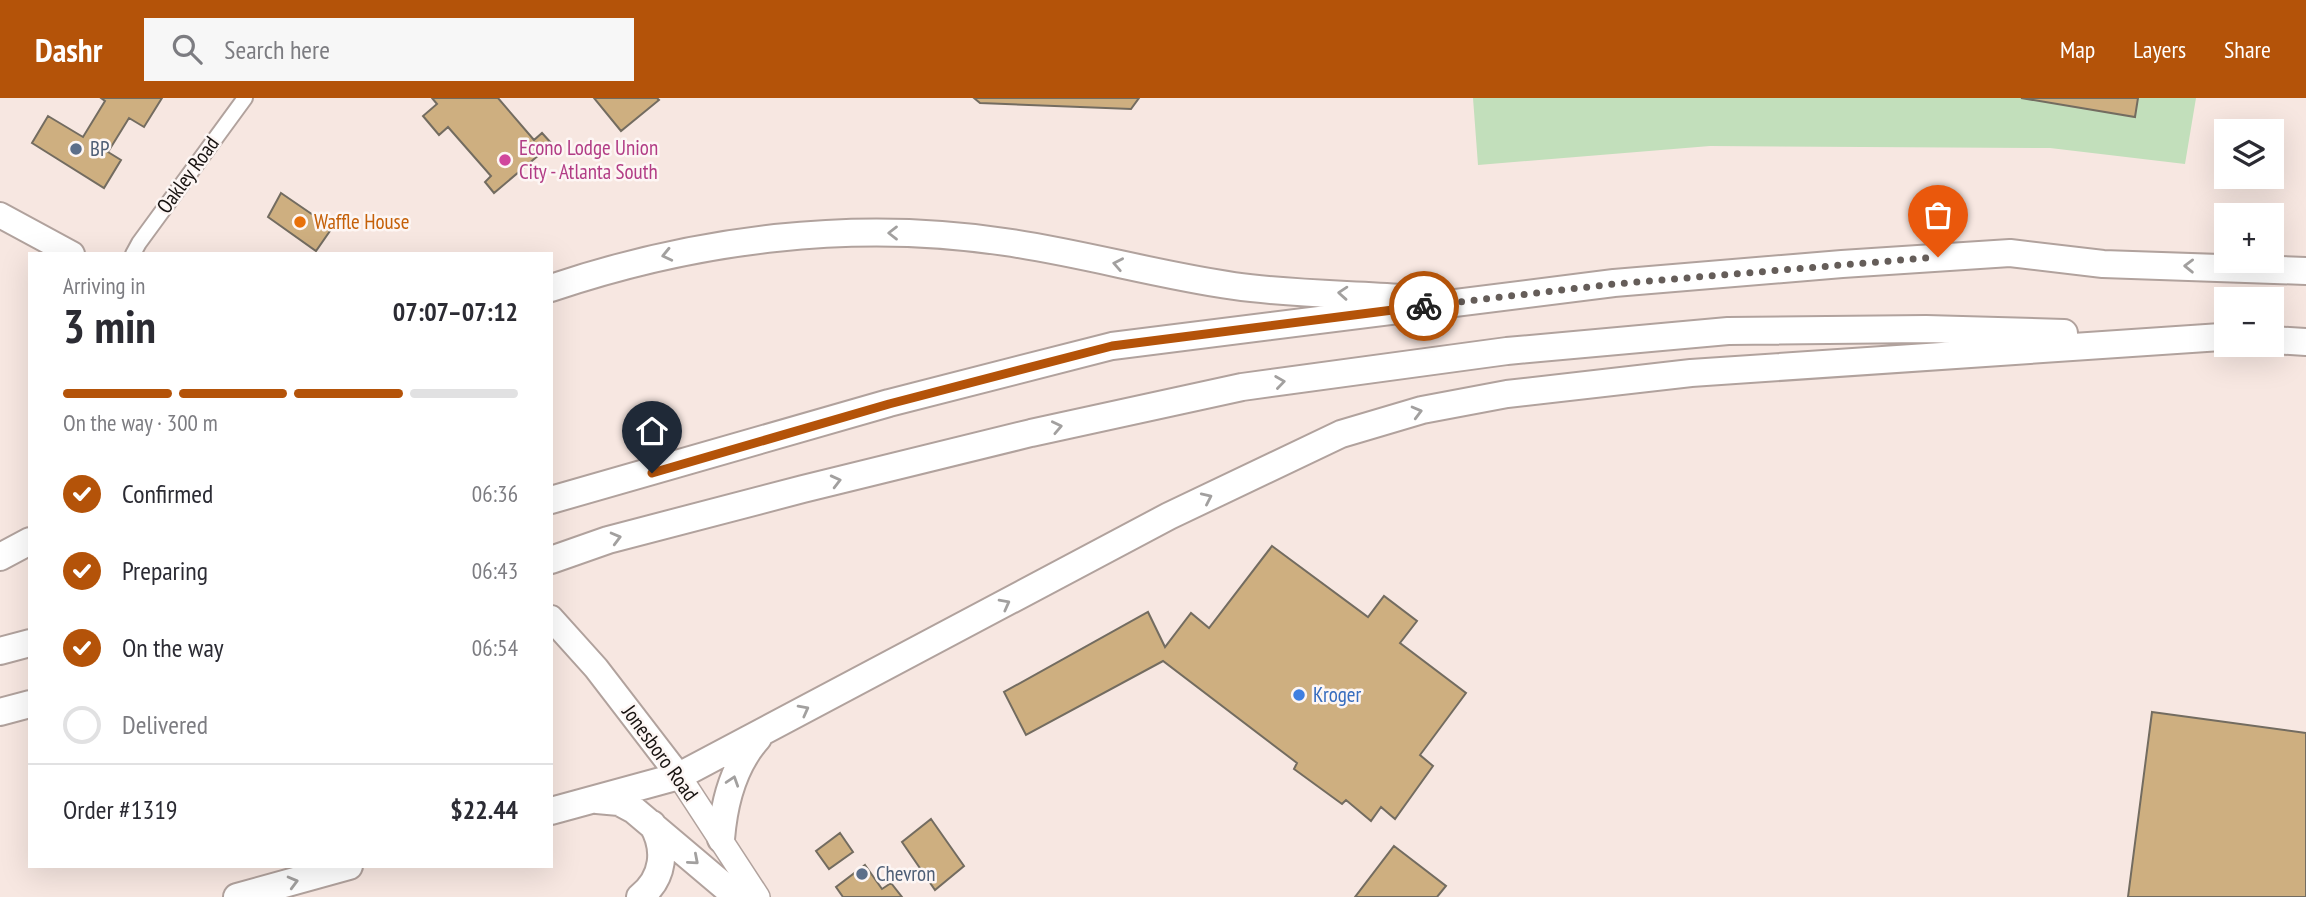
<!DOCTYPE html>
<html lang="en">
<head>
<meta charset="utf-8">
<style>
  :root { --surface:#fff; --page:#f7f7f7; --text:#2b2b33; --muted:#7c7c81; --line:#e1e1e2; --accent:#b45309 }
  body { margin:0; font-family:"PT Sans Narrow",sans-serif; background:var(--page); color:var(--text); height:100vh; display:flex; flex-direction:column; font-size:26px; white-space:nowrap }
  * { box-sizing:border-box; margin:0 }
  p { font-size:23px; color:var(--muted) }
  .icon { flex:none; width:38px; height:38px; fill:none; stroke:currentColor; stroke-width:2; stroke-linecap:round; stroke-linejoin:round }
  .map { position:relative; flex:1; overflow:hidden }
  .details { position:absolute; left:28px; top:154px; width:525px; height:616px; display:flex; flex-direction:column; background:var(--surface); border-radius:0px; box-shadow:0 7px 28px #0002 }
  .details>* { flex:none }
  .controls { position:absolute; left:2214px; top:21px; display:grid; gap:14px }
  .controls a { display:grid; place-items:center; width:70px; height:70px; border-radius:0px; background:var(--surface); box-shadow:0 7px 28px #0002; font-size:35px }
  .pin { position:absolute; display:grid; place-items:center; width:60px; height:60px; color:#fff; margin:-72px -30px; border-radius:50% 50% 50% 0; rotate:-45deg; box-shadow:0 0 7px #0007 }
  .pin .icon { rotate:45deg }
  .courier { position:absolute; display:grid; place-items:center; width:70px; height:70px; margin:-35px; border:5px solid #b45309; border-radius:50%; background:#fff; color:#222; box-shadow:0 2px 9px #0007 }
  .overview em { font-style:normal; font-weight:600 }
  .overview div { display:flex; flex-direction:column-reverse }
  .overview { display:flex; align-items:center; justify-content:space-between; height:119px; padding:0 35px }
  h1 { font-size:46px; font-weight:600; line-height:52px }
  .bar { display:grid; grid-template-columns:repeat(4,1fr); gap:10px 7px; align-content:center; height:84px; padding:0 35px }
  .bar i { height:9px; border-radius:5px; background:var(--line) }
  .bar .on { background:var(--accent) }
  .bar p { grid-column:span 4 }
  .line { display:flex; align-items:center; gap:18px; padding:0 35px; border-top:2px solid var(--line) }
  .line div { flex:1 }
  ol { padding:0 35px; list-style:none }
  li { display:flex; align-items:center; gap:21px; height:77px }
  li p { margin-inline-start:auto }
  li .icon { padding:7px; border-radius:50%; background:var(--accent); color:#fff; stroke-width:4 }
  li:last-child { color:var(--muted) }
  li i { width:38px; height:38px; border:4px solid var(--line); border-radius:50% }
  header { display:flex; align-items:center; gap:42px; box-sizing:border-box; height:98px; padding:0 35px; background:var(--accent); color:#fff }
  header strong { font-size:33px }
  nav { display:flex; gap:38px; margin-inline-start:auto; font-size:24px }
  .search { width:490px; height:63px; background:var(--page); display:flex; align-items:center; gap:18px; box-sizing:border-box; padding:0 24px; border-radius:0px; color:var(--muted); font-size:26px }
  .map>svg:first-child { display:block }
</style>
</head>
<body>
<header>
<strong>Dashr</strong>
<div class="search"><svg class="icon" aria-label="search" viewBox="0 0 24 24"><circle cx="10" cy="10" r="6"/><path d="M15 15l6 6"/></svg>Search here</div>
<nav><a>Map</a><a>Layers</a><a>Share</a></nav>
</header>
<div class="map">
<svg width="2306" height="799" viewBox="0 0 2306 799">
  <rect width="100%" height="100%" fill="#f7e7e1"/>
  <path fill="#c2dfbb" d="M1473 0H2196L2185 66 2050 50 1710 48 1478 67Z"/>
  <path fill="#ceaf80" stroke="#736c60" stroke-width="2" d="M101 0H162L144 29 129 20 108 54 121 62 104 90 32 45 48 18 83 39 105 3Z
    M432 0H498L534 42 542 35 552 46 494 95 485 84 491 78 448 29 439 37 423 18 437 6Z
    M594 0H657L659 2 621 33Z
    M974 0H1139L1131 11 980 5Z
    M2021 0H2138L2135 19Z
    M281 95 332 130 316 153 268 119Z
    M1272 448 1368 519 1384 498 1417 523 1400 545 1466 595 1420 657 1433 668 1395 721 1381 709 1371 723 1346 702 1342 706 1294 671 1297 665 1163 563 1026 637 1004 594 1148 514 1165 549 1191 515 1209 530Z
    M2152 614 2306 635V799H2128Z
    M931 721 964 768 935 792 902 744Z
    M840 735 853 754 829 771 816 753Z
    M1394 748 1446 788 1437 799H1355Z
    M865 767 882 791 891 785 902 799H843L836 789Z"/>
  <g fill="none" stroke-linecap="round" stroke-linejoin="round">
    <g stroke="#b1a29d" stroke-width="18">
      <path id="minor" d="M133 156 139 145 245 0"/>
    </g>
    <g stroke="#b1a29d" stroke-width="26">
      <path id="primary" d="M679 678 758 799"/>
    </g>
    <g stroke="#b1a29d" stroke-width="28">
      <path id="trunk" d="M0 117 72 156
        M551 520 596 570 679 678"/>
    </g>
    <g stroke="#b1a29d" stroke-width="30">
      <path id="motorway" d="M551 190C696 141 853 121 1005 144 1082 155 1157 177 1234 188 1289 196 1347 196 1403 200
        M2272 242 2306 244
        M551 402 889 305 1112 248 1614 185 1842 166 2010 155 2103 166 2306 173
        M0 459 30 443
        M551 462 608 442 803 391 1031 335 1242 289 1507 253 1728 233 1926 231 2064 235
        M0 553 30 545
        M0 614 30 606
        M597 702 619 704 634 712 737 799
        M551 713 679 678 1169 418 1341 336 1422 312 1507 296 1691 275 2221 239
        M721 741C724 704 733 668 758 640
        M237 799 349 768
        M640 799C664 780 667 751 652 726"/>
    </g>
    <use href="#minor" stroke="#fff" stroke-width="14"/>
    <use href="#primary" stroke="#fff" stroke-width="23"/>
    <use href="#trunk" stroke="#fff" stroke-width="24"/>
    <use href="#motorway" stroke="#fff" stroke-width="26"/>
  </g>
  <defs><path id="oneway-chevron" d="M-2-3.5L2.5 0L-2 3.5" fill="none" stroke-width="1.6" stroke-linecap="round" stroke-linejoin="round" transform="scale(1.75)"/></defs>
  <g stroke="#a2a09f">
    <use href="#oneway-chevron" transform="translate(893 135) rotate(180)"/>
    <use href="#oneway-chevron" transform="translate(667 157) rotate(167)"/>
    <use href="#oneway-chevron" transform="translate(1118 166) rotate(-169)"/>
    <use href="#oneway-chevron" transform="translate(2189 168) rotate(-179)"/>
    <use href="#oneway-chevron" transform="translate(1343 195) rotate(-176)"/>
    <use href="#oneway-chevron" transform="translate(1280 284) rotate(-8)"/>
    <use href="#oneway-chevron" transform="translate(1417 314) rotate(-15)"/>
    <use href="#oneway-chevron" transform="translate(1057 329) rotate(-12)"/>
    <use href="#oneway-chevron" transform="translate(836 383) rotate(-14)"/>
    <use href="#oneway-chevron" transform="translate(1207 400) rotate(-25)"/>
    <use href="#oneway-chevron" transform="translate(616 440) rotate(-15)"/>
    <use href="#oneway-chevron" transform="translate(1005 506) rotate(-28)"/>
    <use href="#oneway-chevron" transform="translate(804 612) rotate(-28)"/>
    <use href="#oneway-chevron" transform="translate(733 683) rotate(-72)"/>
    <use href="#oneway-chevron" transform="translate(694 762) rotate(41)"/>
    <use href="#oneway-chevron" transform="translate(293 784) rotate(-15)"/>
  </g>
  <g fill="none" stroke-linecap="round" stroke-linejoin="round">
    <path stroke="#655d59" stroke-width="7" stroke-dasharray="0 12.6" d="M1424 208 1614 186 1938 159"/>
    <path stroke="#b45309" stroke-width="9" d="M652 375 889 306 1112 248 1424 208"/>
  </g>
  <g fill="#5c6f8a" stroke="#fdf6f4" stroke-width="2.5">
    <circle cx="76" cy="51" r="7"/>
    <circle cx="862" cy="776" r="7"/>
  </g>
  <circle fill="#d1479c" stroke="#fdf6f4" stroke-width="2.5" cx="505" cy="62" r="7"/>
  <circle fill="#e8710a" stroke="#fdf6f4" stroke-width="2.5" cx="300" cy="124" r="7"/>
  <circle fill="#3f7fe0" stroke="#fdf6f4" stroke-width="2.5" cx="1299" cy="597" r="7"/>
  <g text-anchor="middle" stroke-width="5" stroke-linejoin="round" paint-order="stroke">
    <g font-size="21" fill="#b23c85" stroke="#fdf6f4" text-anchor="start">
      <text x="519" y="57">Econo Lodge Union<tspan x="519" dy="24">City - Atlanta South</tspan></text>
    </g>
    <g font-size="21" fill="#4e5e75" stroke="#fdf6f4" text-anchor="start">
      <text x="90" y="58">BP</text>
      <text x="876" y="783">Chevron</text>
    </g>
    <g font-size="21" fill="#171210" stroke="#fdf6f4">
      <text transform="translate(188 77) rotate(-54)" y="7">Oakley Road</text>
      <text transform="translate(660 655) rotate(54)" y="7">Jonesboro Road</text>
    </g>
    <g font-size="21" fill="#c56008" stroke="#fdf6f4" text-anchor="start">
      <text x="314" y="131">Waffle House</text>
    </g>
    <g font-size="21" fill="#366cbe" stroke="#fdf6f4" text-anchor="start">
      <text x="1313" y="604">Kroger</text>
    </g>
  </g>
</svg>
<div class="controls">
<a><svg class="icon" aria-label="layers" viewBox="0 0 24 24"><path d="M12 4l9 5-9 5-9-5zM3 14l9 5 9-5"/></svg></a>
<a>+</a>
<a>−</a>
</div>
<div class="pin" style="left:1938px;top:159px;background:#ea580c"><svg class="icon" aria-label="bag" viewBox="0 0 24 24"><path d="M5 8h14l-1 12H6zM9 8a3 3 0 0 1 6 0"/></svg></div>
<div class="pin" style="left:652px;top:375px;background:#1f2937"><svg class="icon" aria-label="home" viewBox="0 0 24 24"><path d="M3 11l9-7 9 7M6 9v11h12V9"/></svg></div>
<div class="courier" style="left:1424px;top:208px"><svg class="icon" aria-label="bike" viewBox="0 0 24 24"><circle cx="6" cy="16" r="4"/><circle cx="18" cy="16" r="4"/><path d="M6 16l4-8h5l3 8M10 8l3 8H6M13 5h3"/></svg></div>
<section class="details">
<div class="overview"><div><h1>3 min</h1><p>Arriving in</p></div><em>07:07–07:12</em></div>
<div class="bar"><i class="on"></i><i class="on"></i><i class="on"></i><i></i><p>On the way · 300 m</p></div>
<ol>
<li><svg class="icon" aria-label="check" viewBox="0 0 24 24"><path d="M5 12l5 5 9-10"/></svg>Confirmed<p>06:36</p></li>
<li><svg class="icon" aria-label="check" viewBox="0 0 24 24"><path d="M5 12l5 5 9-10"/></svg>Preparing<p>06:43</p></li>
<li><svg class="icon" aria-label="check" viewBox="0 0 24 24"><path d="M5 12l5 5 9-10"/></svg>On the way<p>06:54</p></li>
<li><i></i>Delivered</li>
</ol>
<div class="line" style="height:91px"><div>Order #1319</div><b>$22.44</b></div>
</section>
</div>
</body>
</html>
